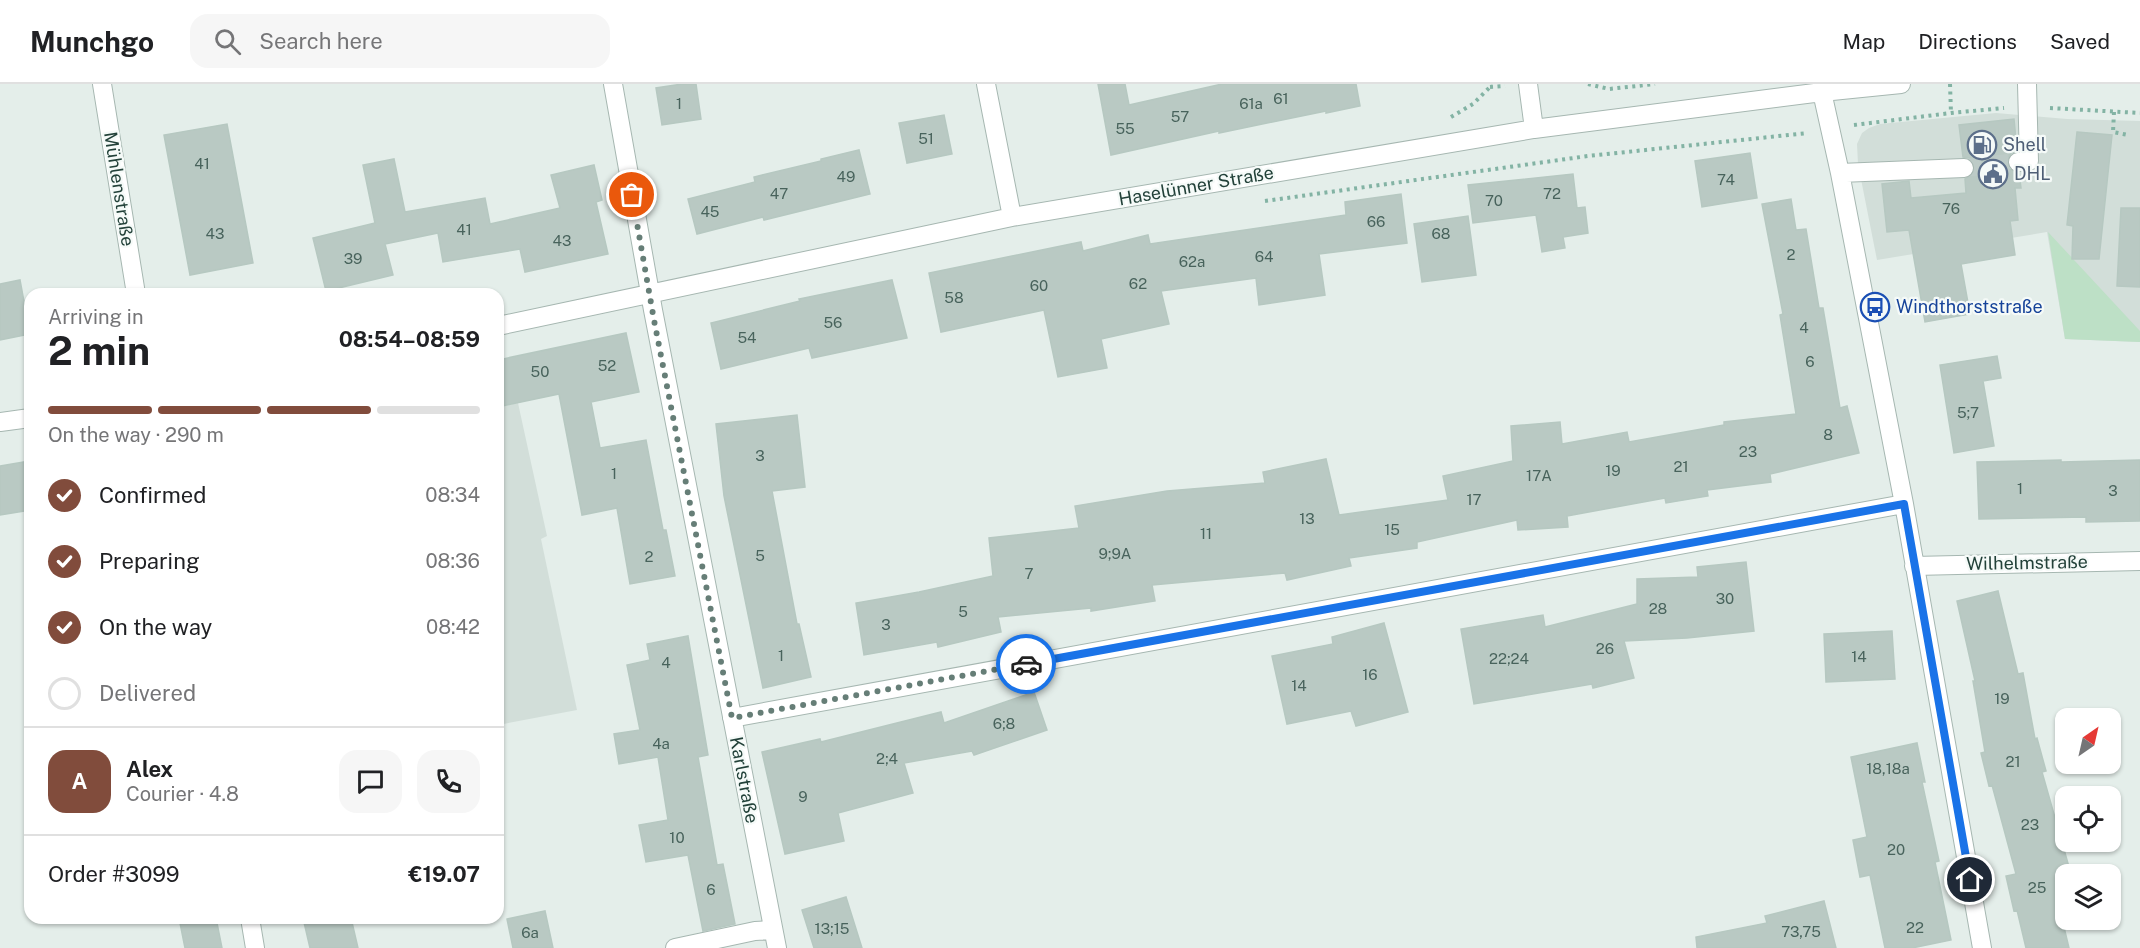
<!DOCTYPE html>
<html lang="en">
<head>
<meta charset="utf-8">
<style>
  :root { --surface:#fff; --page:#f6f6f6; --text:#202124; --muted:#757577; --line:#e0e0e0; --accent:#814c3c }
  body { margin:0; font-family:"Public Sans",sans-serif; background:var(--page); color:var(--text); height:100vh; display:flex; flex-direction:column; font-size:22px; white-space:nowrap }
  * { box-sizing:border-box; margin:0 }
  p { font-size:20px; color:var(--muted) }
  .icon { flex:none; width:33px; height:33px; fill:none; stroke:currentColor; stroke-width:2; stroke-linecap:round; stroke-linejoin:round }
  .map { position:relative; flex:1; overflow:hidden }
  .panel { position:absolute; left:24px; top:204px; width:480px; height:636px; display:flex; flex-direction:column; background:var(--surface); border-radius:18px; box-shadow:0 2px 4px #0004 }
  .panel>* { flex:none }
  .needle { width:39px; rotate:34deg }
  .tools { position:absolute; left:2055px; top:624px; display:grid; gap:12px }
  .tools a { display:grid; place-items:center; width:66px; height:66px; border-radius:12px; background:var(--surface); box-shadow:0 2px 4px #0004; font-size:30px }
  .pin { position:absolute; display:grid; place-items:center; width:51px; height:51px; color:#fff; margin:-26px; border:3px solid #fff; border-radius:50%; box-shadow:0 2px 6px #0007 }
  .courier { position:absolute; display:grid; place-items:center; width:60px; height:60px; margin:-30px; border:4px solid #1a73e8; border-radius:50%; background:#fff; color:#222; box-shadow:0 2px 8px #0007 }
  .headline em { font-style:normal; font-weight:700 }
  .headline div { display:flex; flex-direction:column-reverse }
  .headline { display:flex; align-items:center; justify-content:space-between; height:102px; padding:0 24px }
  h1 { font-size:39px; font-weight:700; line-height:45px }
  .bar { display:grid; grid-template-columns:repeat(4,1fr); gap:9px 6px; align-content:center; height:72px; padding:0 24px }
  .bar i { height:8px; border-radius:4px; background:var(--line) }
  .bar .selected { background:var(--accent) }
  .bar p { grid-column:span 4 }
  .line { display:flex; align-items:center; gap:15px; padding:0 24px; border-top:2px solid var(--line) }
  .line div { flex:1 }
  .round { display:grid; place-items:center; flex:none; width:63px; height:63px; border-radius:18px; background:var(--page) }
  ol { padding:0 24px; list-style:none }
  li { display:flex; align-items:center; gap:18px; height:66px }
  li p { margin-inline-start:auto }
  li .icon { padding:6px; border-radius:50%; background:var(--accent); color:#fff; stroke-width:4 }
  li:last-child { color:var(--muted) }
  li i { width:33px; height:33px; border:3px solid var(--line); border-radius:50% }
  header { display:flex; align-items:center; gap:36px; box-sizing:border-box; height:84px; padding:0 30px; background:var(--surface); border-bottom:2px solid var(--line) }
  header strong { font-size:28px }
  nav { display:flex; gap:33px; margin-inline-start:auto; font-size:21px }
  .search { width:420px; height:54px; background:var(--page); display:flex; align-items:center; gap:15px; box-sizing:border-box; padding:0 21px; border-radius:18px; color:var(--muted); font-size:22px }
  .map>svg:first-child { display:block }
</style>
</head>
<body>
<header>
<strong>Munchgo</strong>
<div class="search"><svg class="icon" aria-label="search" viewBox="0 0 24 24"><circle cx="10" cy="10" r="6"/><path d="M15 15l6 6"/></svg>Search here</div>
<nav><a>Map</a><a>Directions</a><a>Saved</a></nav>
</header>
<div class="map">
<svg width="2140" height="864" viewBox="0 0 2140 864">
  <rect width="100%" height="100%" fill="#e4eeea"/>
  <path fill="#d2ded9" d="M1996 29 2067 35 2140 37V258L2065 255 2047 148 1877 176 1858 80 1857 60 1862 49 1869 44 1880 40Z
    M498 301 503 322 518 319 547 452 541 455 577 626 498 641Z"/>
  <path fill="#bde0c6" d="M2048 148 2140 247V258L2065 255Z"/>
  <path fill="#b9c9c3" stroke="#b6c8c1" stroke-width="1.5" d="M682 0H696L701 35 662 41 656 4Z
    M1098 0H1125L1129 21 1222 0H1356L1360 22 1326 29V27L1219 49V47L1111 71Z
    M944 31 952 70 907 79 899 39Z
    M2014 35 2017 67 2011 69 2007 78 2009 85 2019 89 2021 104H2015L2018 136 2010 137 2015 171 1961 180 1970 230 1925 238 1909 146 1887 148 1882 100 1909 97 1911 114 1966 109 1965 95 1974 90 1975 83 1970 74 1963 73 1959 41Z
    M227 40 253 179 190 191 164 51Z
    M2077 48 2112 51 2099 175H2072L2073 142 2067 141Z
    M859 66 870 110 764 136 763 133 697 150 688 115 755 98 754 93 821 77V75Z
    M1750 69 1757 114 1702 123 1695 77Z
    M394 75 405 128 485 114 490 140 560 124 551 91 594 81 602 116 596 118 608 170 525 188 520 165 443 178 438 149 385 160 393 191 326 207 313 154 375 139 363 81Z
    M1573 90 1577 124 1585 123 1588 149 1563 153 1565 164 1542 168 1536 131 1473 139 1468 101Z
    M1401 110 1407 159 1319 170 1325 211 1259 221 1256 194 1161 207 1169 240 1101 255 1107 284 1058 293 1044 226 941 248 929 189 1081 158 1083 167 1148 151 1150 160 1346 131 1345 118Z
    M1791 115 1796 146 1806 145 1819 224H1823L1840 324 1847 322 1859 369 1770 390 1771 398 1707 406 1708 412 1666 419 1665 414 1567 432 1568 443 1518 446 1517 436 1417 458V464L1349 474 1351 482 1287 496 1285 489 1152 501 1155 517 1091 527V524L998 533 1001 548 938 563 937 558 864 571 856 519 919 508 993 492 989 454 1079 444 1075 422 1167 407 1265 399 1263 388 1326 375 1339 431 1448 416 1443 392 1513 377 1511 342 1560 338 1562 360 1627 348 1629 358 1724 341V338L1796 330 1780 231 1783 230 1762 120Z
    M2121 124H2140V203L2117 202Z
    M1468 132 1476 191 1422 198 1414 140Z
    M20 196 30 250 0 256V200Z
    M892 196 907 254 812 274 809 264 721 285 711 239 800 217 799 215Z
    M626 249 639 308 591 318 600 364 646 356 663 446H666L675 492 630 500 617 424 582 431 559 310 502 322 498 301V276Z
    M1997 272 2001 294 1983 297 1994 362 1954 369 1940 281Z
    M797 331 805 403 772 407 797 540H799L811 593 763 604 724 412 716 340Z
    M2061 376V378L2140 376V437L2086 438V433L1979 435 1977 378Z
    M30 377V426L0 431V382Z
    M1746 478 1754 547 1687 554 1624 557 1634 594 1593 604 1592 600 1474 620 1461 545 1543 531 1545 543 1637 520V495L1698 493 1697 483Z
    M1998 507 2018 590 2023 589 2035 655 2037 654 2046 687 2042 688 2071 790H2066V817L2058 818 2069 864H2026L2017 826 2014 827 2006 792 2016 790 1992 701 1989 702 1981 669 1985 668 1973 597H1975L1957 517Z
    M1384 539 1408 628 1356 642 1351 627 1287 640 1272 572 1333 560 1332 553Z
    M1892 547 1895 595 1826 598 1824 550Z
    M688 552 708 671 698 673 717 781 723 780 735 840 703 847 688 771 646 778 639 741 668 736 658 673 619 680 614 650 640 646 627 581 650 576 647 560Z
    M1034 608 1047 646 974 671 972 667 904 679 913 709 838 729 844 757 785 770 762 668 820 655 821 658 941 628 944 639Z
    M1917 659 1925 698H1922L1939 777 1935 778 1951 856 1912 864H1885L1870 791 1860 793 1853 756 1867 753 1851 673Z
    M846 813 862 864H814L802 826Z
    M1824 817 1836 864H1697L1696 853 1767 839 1765 832Z
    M545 827 553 864H513L507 835Z
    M179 834H216L222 864H185Z
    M303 834H351L358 864H310Z"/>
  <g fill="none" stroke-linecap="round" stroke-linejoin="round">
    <path stroke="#bdcbc7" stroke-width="18" stroke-dasharray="18 9" stroke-linecap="butt" d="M1964 84 2018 78"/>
    <g stroke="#a6b7b1" stroke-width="20">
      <path id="minor" d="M102 0 136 210
        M613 0 653 226 777 864
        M986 0 1012 133
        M1528 0 1534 45
        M1822 8 1840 89 1904 420 1982 864
        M2018 78 2029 77 2027 0
        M1840 89 1964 84
        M498 242 1012 133 1534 45 1822 8 1901 0
        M0 338 30 334
        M1914 482 2140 477
        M732 634 1904 420
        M250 834 255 864
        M675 864 755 847 773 846"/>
    </g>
    <path stroke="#83b3a4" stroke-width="4" stroke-dasharray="3 4.5" stroke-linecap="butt" d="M1588 0 1609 5 1655 0
      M1950 0 1951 29
      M1490 3 1505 2
      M2050 24 2140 29
      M2114 28 2113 48 2128 51
      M1451 33 1473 20 1490 3 1491 0
      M1854 41 1951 29 2004 24
      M1265 117 1588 72 1808 49"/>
    <use href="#minor" stroke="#fff" stroke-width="18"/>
  </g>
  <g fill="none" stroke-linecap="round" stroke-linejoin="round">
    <path stroke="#667e77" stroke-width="6" stroke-dasharray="0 10.8" d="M632 111 654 236 732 634 1026 580"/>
    <path stroke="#1a73e8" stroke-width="8" d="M1026 580 1904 420 1970 796"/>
  </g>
  <defs>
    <g id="fuel-ring" transform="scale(1.5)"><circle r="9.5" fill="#f5faf8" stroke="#5c6f8a" stroke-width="1.5"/><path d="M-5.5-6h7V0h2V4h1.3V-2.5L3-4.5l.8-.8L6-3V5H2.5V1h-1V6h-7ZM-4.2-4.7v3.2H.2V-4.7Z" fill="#5c6f8a"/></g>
    <g id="civic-ring" transform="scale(1.5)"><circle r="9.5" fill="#f5faf8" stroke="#5c6f8a" stroke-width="1.5"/><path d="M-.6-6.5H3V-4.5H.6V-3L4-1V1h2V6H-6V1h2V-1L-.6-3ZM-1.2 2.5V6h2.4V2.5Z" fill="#5c6f8a"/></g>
    <g id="bus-ring" transform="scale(1.5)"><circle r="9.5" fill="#f5faf8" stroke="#1a4fb4" stroke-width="1.5"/><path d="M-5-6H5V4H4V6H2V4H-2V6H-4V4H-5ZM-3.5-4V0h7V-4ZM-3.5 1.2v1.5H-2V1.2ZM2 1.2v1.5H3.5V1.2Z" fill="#1a4fb4"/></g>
  </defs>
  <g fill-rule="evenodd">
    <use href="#fuel-ring" x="1982" y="61"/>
    <use href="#civic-ring" x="1993" y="90"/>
    <use href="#bus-ring" x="1875" y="223"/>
  </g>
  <g text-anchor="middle" stroke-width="4.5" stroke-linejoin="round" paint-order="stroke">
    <g font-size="15" fill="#48635c">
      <text x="1281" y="20">61</text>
      <text x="679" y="25">1</text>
      <text x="1251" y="25">61a</text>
      <text x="1180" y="38">57</text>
      <text x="1125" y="50">55</text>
      <text x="926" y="60">51</text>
      <text x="202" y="85">41</text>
      <text x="846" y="98">49</text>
      <text x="1726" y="101">74</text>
      <text x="779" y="115">47</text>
      <text x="1552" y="115">72</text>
      <text x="1494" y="122">70</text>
      <text x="1951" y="130">76</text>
      <text x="710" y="133">45</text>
      <text x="1376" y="143">66</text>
      <text x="464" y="151">41</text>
      <text x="215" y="155">43</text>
      <text x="1441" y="155">68</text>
      <text x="562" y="162">43</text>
      <text x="1791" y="176">2</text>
      <text x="1264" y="178">64</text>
      <text x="353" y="180">39</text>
      <text x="1192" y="183">62a</text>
      <text x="1138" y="205">62</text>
      <text x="1039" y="207">60</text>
      <text x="954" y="219">58</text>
      <text x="833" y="244">56</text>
      <text x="1804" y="249">4</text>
      <text x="747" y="259">54</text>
      <text x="1810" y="283">6</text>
      <text x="607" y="287">52</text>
      <text x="540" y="293">50</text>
      <text x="1968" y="334">5;7</text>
      <text x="1828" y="356">8</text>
      <text x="1748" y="373">23</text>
      <text x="760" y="377">3</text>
      <text x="1681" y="388">21</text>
      <text x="1613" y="392">19</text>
      <text x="614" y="395">1</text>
      <text x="1539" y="397">17A</text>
      <text x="2020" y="410">1</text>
      <text x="2113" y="412">3</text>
      <text x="1474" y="421">17</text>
      <text x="1307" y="440">13</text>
      <text x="1392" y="451">15</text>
      <text x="1206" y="455">11</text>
      <text x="1115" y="475">9;9A</text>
      <text x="760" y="477">5</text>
      <text x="649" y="478">2</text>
      <text x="1029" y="495">7</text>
      <text x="1725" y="520">30</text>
      <text x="1658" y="530">28</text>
      <text x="963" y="533">5</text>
      <text x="886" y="546">3</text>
      <text x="1605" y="570">26</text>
      <text x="781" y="577">1</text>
      <text x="1859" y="578">14</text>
      <text x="1509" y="580">22;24</text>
      <text x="666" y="584">4</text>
      <text x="1370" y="596">16</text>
      <text x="1299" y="607">14</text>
      <text x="2002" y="620">19</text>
      <text x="1004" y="645">6;8</text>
      <text x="661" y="665">4a</text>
      <text x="887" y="680">2;4</text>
      <text x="2013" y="683">21</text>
      <text x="1888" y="690">18,18a</text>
      <text x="803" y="718">9</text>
      <text x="2030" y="746">23</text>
      <text x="677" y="759">10</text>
      <text x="1896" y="771">20</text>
      <text x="2037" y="809">25</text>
      <text x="711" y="811">6</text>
      <text x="1915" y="849">22</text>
      <text x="832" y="850">13;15</text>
      <text x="1801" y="853">73,75</text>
      <text x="530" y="854">6a</text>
    </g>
    <g font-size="18" fill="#4e5e75" stroke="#f5faf8" text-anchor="start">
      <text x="2003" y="67">Shell</text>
      <text x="2014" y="96">DHL</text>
    </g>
    <g font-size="18" fill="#224139" stroke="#f5faf8">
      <text transform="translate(1196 102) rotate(-10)" y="6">Haselünner Straße</text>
      <text transform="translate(119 105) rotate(81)" y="6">Mühlenstraße</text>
      <text transform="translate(2027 479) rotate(-1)" y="6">Wilhelmstraße</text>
      <text transform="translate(744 696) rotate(79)" y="6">Karlstraße</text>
    </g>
    <g font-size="18" fill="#164399" stroke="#f5faf8" text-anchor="start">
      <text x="1896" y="229">Windthorststraße</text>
    </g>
  </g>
</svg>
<div class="tools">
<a><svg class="needle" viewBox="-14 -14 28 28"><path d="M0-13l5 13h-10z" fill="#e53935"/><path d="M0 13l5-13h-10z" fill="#757577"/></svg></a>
<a><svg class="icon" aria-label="locate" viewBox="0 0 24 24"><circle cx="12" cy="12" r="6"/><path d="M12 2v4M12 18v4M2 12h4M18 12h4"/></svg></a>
<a><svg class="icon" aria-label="layers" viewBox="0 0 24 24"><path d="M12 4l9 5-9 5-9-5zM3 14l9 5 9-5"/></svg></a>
</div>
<div class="pin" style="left:632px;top:111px;background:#ea580c"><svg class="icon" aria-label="bag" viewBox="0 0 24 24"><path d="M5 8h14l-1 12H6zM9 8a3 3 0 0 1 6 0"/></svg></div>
<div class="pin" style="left:1970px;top:796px;background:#1f2937"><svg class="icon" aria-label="home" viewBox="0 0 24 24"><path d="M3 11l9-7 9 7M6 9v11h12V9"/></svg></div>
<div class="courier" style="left:1026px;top:580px"><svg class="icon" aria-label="car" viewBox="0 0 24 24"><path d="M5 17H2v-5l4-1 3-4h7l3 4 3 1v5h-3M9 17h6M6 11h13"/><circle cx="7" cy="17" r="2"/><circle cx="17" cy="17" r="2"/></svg></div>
<section class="panel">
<div class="headline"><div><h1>2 min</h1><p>Arriving in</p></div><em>08:54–08:59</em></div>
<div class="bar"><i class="selected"></i><i class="selected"></i><i class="selected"></i><i></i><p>On the way · 290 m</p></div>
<ol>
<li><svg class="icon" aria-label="check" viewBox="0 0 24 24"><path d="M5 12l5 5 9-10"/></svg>Confirmed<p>08:34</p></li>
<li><svg class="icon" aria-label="check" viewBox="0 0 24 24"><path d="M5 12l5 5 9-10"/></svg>Preparing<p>08:36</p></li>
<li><svg class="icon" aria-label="check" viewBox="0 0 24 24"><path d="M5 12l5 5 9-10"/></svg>On the way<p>08:42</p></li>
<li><i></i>Delivered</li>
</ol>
<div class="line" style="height:108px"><b class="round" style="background:var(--accent);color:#fff">A</b><div><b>Alex</b><p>Courier · 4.8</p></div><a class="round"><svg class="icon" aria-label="chat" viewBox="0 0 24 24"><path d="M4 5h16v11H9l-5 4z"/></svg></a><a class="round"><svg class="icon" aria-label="phone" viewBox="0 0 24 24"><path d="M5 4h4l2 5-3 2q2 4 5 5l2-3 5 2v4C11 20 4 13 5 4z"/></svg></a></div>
<div class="line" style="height:78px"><div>Order #3099</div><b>€19.07</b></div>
</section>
</div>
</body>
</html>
